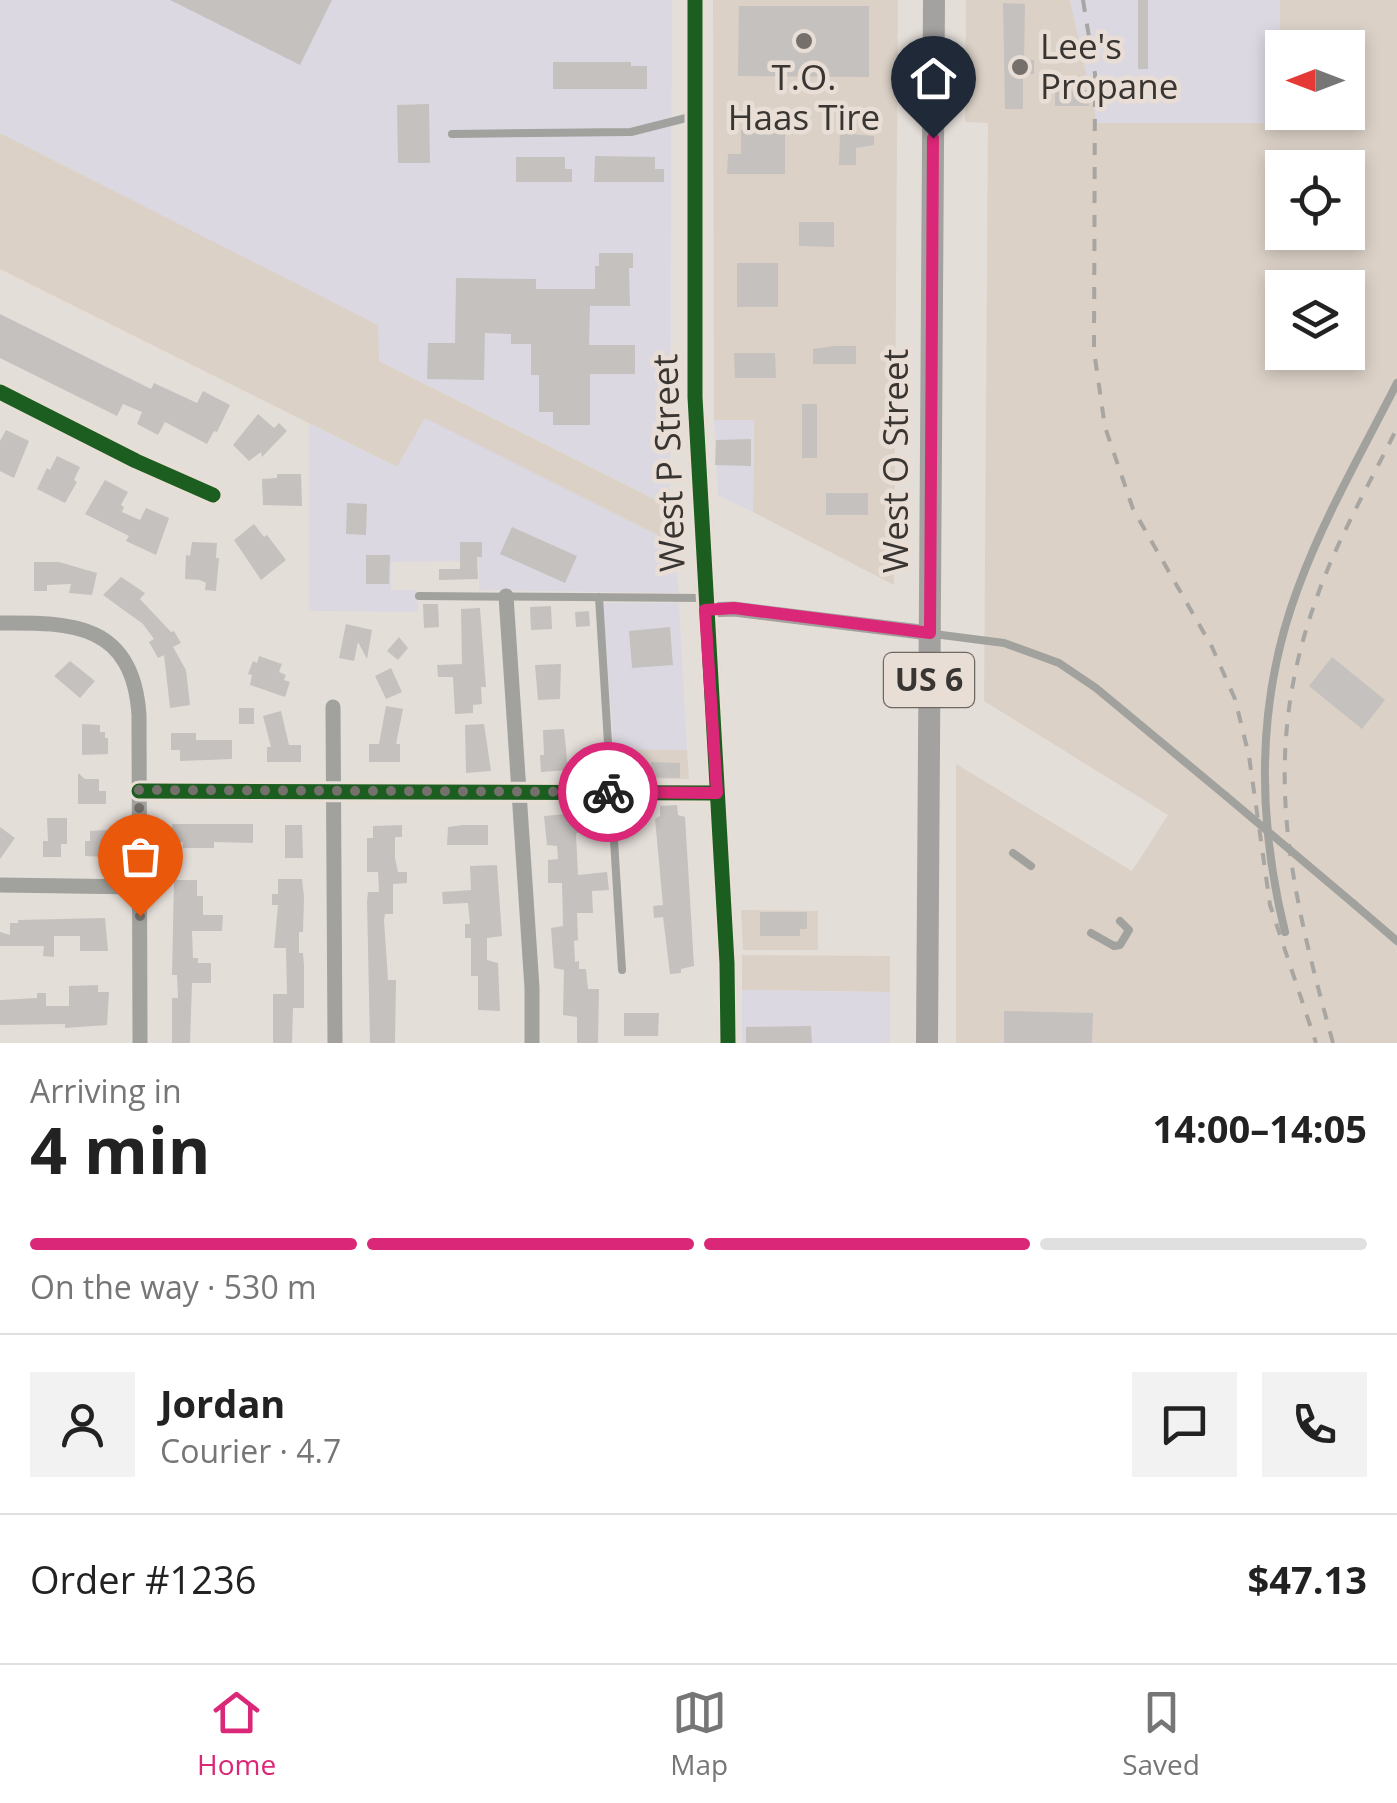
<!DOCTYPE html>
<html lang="en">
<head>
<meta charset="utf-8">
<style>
  :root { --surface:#fff; --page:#f2f2f2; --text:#222; --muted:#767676; --line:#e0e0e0; --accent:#db2777 }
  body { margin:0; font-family:"Open Sans",sans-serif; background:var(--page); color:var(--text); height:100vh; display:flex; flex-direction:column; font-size:38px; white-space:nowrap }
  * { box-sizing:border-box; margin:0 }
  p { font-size:32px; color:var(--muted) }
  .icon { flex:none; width:55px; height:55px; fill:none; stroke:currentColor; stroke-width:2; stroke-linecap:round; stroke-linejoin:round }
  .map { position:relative; height:1043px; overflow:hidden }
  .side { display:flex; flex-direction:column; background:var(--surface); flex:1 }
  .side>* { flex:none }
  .needle { width:65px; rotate:270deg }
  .fabs { position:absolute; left:1265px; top:30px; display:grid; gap:20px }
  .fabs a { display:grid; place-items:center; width:100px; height:100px; border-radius:0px; background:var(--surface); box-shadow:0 5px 15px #0003; font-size:50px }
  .pin { position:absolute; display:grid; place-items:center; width:85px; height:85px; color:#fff; margin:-102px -42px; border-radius:50% 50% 50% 0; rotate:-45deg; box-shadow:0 0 10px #0007 }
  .pin .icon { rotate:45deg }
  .courier { position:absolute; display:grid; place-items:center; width:100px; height:100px; margin:-50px; border:8px solid #db2777; border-radius:50%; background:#fff; color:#222; box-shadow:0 2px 12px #0007 }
  .headline em { font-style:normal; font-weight:700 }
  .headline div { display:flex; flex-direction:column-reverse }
  .headline { display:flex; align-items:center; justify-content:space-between; height:170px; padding:0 30px }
  h1 { font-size:65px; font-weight:700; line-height:75px }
  .bar { display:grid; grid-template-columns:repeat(4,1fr); gap:15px 10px; align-content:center; height:120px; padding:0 30px }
  .bar i { height:12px; border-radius:8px; background:var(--line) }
  .bar .current { background:var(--accent) }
  .bar p { grid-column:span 4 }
  .line { display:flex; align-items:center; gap:25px; padding:0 30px; border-top:2px solid var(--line) }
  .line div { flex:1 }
  .round { display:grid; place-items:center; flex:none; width:105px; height:105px; border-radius:0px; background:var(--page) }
  .menu { display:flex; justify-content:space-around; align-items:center; height:140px; border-top:2px solid var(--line); background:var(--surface); font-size:28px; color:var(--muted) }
  .menu a { display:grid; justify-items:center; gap:5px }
  .menu .current { color:var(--accent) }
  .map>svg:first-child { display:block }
</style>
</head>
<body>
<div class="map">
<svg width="1397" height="1043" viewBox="0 0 1397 1043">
  <rect width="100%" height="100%" fill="#e4ded9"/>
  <path fill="#dbd1c7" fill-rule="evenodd" d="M713 0H898L894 585 753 512 754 420H714Z
    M966 0H1070L1098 123H1278L1280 0H1397V1043H956V764L1132 871 1168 815 984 701 988 123 965 122ZM1282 48H1348V112H1282ZM1282 168H1348V232H1282ZM1282 288H1348V352H1282Z
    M0 133 379 325V361L670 507 673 543 425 419 397 467 0 269Z
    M614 749 687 750 689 779H616Z
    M741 910 818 911V950H743Z
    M742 955 890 956V992L742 990Z"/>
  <path fill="#dcd8e2" d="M0 0H672L670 507 379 361 378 325 0 133Z
    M1070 0H1280L1279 123H1097Z
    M425 418 673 543 679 593 479 590V561L391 562V590H417L418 612 309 611V423L397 467Z
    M714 420H754L753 512 718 495Z
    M603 603H679L687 750 614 749Z
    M742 990 890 992V1043H742Z"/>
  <path fill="#c5c1be" d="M170 0H332L300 65Z
    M1138 0H1148V69H1138Z
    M1003 3 1025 4 1024 60H1034V74H1023V109H1005Z
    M739 6H869V77L738 76Z
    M553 62H631V66H647V89H553Z
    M1055 90H1089V106H1055Z
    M429 104 430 163H398L397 105Z
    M741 130H785V174H727L728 154H741Z
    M840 133 874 136V145L856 148V165H839Z
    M595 156 655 157V169H664V182H594Z
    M516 157H565V169H572V182H516Z
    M799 222H834V247L799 246Z
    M599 253H633V268H629L630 306H590L589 345H635V374H590V425H553V412H539V375H531V344H511V334L485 333 484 380 427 379 428 343H455L456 278 536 279V289H595V266H599Z
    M737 263H778V307H737Z
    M0 314 151 389 154 383 197 403 203 391 230 405 217 432 214 431 207 444 165 422 158 435 137 424 142 412 123 404 117 416 0 358Z
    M834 346H856V364H813V349Z
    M734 353H775L776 378H735Z
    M802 404H817V458H802Z
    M258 414 274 428 279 423 287 431 262 457 261 452 249 461 233 445Z
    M6 430 29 441 14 478 0 471V441Z
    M751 439V466L715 465 716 440Z
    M57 456 80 467 74 480 77 482 65 503 37 489 47 468 50 470Z
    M277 474H301L302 506 263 505 262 479 277 478Z
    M105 480 128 492 121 505 124 507 122 512 140 520 146 508 169 518 156 555 126 541 129 536 85 514Z
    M826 493H868V515H826Z
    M347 503 367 504 366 535 346 534Z
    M254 524 264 537 267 535 286 560 261 580 234 540Z
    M512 527 577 556 565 583 500 554Z
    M192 542 217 543 216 558H219L216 591 205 590 206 583 200 580 185 579 186 555 190 556Z
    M460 542H482V557H477L478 579 439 580V569H460Z
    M366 555H390L389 584H366Z
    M34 562H59L97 573 92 595 69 593 71 584 47 585V591H34Z
    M121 577 145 593 140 599 171 632 174 631 181 643 173 647 186 670 190 705 170 708 164 655 158 658 149 642 154 639 143 624 103 595Z
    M423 604H438L439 627 424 628Z
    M551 606 552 629 531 630 530 607Z
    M480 608 486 687H481L482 704 473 705V713L455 714 453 677H438L437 665 462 664 461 609Z
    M589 611 590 626 576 627 575 612Z
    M346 624 372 630 367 659 358 642 354 661 339 658Z
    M670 627 673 665 632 668 629 631Z
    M399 637 408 648 398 660 387 651Z
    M259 656 282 664 279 672 286 675 284 680 290 682 285 697 250 685 252 675 248 674 253 661 257 663Z
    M1332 657 1385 700 1362 729 1309 686Z
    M70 661 95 681 80 698 54 676Z
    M561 664 560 699 538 700 535 665Z
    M391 668 402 692 386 699 375 676Z
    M386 706 403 709 396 744H400V762H369V744H379Z
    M239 708H254V724H239Z
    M281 711 289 745H301V762H267V747H271L263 716Z
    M82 724 100 725V732H105V738H108V754L82 755Z
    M484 724 491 771 466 773 465 725Z
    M564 729 568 770 541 772 540 755H544L543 730Z
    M171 733H196V740H232V759L180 761V750H171Z
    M651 762 680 763V778L650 777Z
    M78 773 85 779H99V791H106V804H78Z
    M677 805 678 815 685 817 694 966 681 969V973L670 974 663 917 654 918 653 906 663 905 655 819 660 816V806Z
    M597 811 598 831 576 833 578 875 607 872 609 890 592 891 593 913H577L578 940 574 941 575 962 579 961V969H586L588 989H599L598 1043H577V1017L563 1015 564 970 554 968 551 928 563 926 562 883H548V860L558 859 557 846 547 845 544 816Z
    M47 818H67V844H61V857H43V841H48Z
    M172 824H253V843L214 842V848H183V842H172Z
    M285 825H302L303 858H285Z
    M402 825V837H395V858L398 872H407V883L393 884V914H385L384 920 388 980H396L395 1043H370L367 901 368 892H379L378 872H367V838H373V826Z
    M462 825H488V845H447L448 827Z
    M0 827 15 838 0 859Z
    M107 830 108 857 85 856V841H90V831Z
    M497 865 502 936 487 938V960L498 963 500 1011 478 1010V976H471V938H465V924H470L468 903 443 904 442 892 471 890 470 866Z
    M278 879H302L304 897 303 932H299V953H303L304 965V1008H293L292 1043H273V994H287L286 948H274L278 905H272V894H278Z
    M174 880H197V896H203V915H223L222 931H192L193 958H198V963H211V983H192L190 1043H172V998H178L177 975H172Z
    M760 912H807V929H800V936H760Z
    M105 918 108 951H80V936H54V957L43 956 44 946H0V932L10 935V923H18V920Z
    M98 985V992H109L107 1025 65 1028V1024L0 1025V1000L37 998V993H46V1006H69V986Z
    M1004 1011 1093 1013 1092 1043H1004Z
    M624 1013H659L658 1036H624Z
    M811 1026 812 1043H746V1027Z"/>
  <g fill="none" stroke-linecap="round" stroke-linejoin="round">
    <path stroke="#a1a19e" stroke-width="8" d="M452 134 631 132 690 117
      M419 596 704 598
      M599 597 622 970
      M934 634 1004 643 1059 663 1096 688 1226 796
      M1013 853 1031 866
      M1354 904 1397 941
      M1285 932C1257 818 1256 700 1298 588 1324 517 1363 450 1397 383
      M1091 933 1114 946 1120 945 1129 930 1120 921"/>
    <path stroke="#a1a19e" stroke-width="15" d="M0 392 136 461 213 495
      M506 596 532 988V1043
      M705 610 734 609 929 633
      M0 623C73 622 133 624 139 715L140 1043
      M333 707 335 1043
      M139 791 717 793
      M0 885 139 887"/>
    <path stroke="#a19f9d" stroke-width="20" d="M695 0V397L727 963 728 1043"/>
    <path stroke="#a4a2a0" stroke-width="22" d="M927 1043 934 0"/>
    <path stroke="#a8a6a2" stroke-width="4" stroke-dasharray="12 12" stroke-linecap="butt" d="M1083 0 1095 74 1094 351 1105 427 1133 509 1212 647 1235 699 1249 756 1270 905 1316 1043
      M1333 1043C1289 883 1258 756 1318 594 1339 536 1370 483 1397 428"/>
    <path stroke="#a1a19e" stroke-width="8" d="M1226 796 1354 904"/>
    <g stroke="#e8ded5" stroke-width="21">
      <path id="cycleway" d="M695 0V397L727 963 728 1043
        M0 392 136 461 213 495
        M139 791 717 793"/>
    </g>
    <use href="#cycleway" stroke="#1b5e20" stroke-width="15"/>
  </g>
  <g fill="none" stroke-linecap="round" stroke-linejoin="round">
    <path stroke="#75706c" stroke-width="10" stroke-dasharray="0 18" d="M140 916 139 790 608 792"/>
    <path stroke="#db2777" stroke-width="12" d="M608 792 717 793 705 610 734 608 930 633 933 138"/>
  </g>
  <g fill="#75706c" stroke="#e8ded5" stroke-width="4">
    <circle cx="804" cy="41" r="10"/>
    <circle cx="1020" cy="67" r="10"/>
  </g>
  <g text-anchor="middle" stroke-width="9" stroke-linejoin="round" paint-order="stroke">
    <rect fill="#e8ded5" stroke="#6e6863" stroke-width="2.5" x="884" y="653" width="90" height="54" rx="8"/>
    <g font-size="32" font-weight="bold" fill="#393532">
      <text x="929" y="691">US 6</text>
    </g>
    <g font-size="35" fill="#393532" stroke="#e8ded5" text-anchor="start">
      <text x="1040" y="59">Lee's<tspan x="1040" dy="40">Propane</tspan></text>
      <text x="804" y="90" text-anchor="middle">T.O.<tspan x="804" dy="40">Haas Tire</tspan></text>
    </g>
    <g font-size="35" fill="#393532" stroke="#e8ded5">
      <text transform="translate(896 461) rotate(-90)" y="12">West O Street</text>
      <text transform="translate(669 463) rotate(-92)" y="12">West P Street</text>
    </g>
  </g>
</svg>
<div class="fabs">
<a><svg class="needle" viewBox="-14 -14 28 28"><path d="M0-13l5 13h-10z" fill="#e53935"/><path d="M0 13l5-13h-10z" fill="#767676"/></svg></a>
<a><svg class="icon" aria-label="locate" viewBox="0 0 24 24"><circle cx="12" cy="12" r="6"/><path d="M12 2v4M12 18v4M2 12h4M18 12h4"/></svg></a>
<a><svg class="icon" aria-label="layers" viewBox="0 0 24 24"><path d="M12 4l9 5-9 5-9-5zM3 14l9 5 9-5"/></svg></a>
</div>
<div class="pin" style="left:140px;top:916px;background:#ea580c"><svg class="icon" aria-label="bag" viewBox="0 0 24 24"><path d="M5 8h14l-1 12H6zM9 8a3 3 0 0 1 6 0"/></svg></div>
<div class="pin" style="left:933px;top:138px;background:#1f2937"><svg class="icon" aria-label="home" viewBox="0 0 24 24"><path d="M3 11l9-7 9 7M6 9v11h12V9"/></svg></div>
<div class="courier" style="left:608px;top:792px"><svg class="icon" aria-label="bike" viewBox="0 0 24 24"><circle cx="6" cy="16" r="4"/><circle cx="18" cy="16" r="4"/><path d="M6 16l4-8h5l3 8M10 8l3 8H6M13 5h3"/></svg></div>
</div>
<section class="side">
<div class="headline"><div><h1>4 min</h1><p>Arriving in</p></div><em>14:00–14:05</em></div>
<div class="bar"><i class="current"></i><i class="current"></i><i class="current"></i><i></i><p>On the way · 530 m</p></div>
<div class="line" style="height:180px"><a class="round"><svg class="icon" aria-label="person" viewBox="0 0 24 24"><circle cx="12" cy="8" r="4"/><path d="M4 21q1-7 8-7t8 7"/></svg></a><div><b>Jordan</b><p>Courier · 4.7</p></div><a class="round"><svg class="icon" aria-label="chat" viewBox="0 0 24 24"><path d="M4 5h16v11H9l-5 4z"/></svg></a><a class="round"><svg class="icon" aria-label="phone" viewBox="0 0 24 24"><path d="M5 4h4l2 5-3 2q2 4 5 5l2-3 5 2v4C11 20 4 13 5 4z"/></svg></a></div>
<div class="line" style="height:130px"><div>Order #1236</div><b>$47.13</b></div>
</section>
<nav class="menu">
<a class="current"><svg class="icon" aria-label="home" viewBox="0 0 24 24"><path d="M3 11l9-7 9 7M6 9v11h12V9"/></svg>Home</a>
<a><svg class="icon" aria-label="map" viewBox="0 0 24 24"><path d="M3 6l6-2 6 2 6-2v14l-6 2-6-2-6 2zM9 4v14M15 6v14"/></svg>Map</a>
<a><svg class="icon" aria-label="saved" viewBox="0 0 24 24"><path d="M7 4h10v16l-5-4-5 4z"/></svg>Saved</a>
</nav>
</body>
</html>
